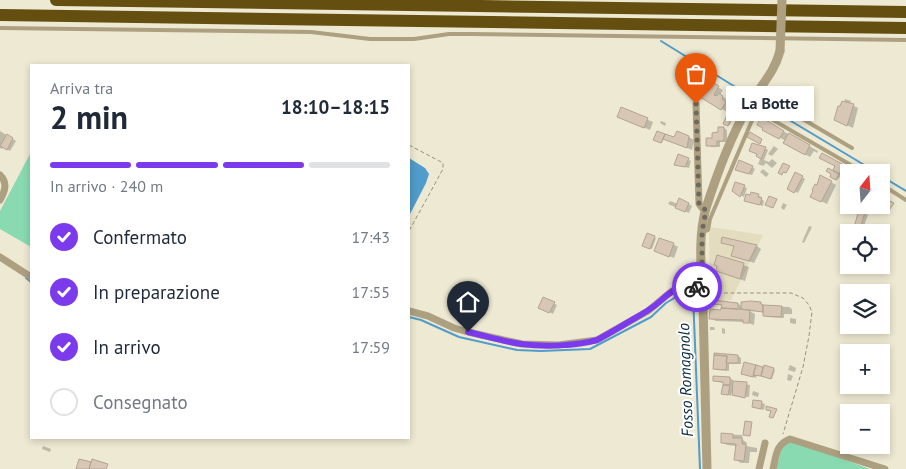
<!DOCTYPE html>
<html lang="it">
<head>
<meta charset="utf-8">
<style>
  :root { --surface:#fff; --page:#f2f2f3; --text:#1f2937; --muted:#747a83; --line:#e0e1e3; --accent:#7c3aed }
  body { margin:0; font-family:"PT Sans",sans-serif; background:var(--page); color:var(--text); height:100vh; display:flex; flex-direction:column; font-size:19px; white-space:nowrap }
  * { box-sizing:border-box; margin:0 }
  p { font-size:16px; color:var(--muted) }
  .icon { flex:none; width:28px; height:28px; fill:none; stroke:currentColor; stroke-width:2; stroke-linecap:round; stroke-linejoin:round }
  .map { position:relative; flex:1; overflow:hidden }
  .drawer { position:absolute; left:30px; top:64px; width:380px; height:375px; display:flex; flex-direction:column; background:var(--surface); border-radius:0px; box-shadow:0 2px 8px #0003 }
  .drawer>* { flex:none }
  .needle { width:32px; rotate:17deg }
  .tools { position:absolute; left:840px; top:164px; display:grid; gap:10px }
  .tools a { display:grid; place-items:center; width:50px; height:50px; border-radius:0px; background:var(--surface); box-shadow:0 2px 8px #0003; font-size:25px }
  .pin { position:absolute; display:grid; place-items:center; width:42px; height:42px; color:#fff; margin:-51px -21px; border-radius:50% 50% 50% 0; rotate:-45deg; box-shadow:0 0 5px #0007 }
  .pin .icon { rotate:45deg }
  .courier { position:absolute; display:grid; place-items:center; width:50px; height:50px; margin:-25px; border:4px solid #7c3aed; border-radius:50%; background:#fff; color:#222; box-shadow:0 1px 6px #0007 }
  .bubble { position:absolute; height:35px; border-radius:0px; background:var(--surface); box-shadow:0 2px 8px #0003; font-size:16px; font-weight:600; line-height:35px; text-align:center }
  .summary em { font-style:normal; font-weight:600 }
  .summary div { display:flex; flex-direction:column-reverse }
  .summary { display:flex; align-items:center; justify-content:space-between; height:85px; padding:0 20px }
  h1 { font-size:32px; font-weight:600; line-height:38px }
  .bar { display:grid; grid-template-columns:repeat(4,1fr); gap:8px 5px; align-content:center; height:60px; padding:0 20px }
  .bar i { height:6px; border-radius:4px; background:var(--line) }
  .bar .selected { background:var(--accent) }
  .bar p { grid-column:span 4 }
  ol { padding:0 20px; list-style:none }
  li { display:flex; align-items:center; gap:15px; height:55px }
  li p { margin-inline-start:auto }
  li .icon { padding:5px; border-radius:50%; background:var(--accent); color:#fff; stroke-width:4 }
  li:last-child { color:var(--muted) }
  li i { width:28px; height:28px; border:2px solid var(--line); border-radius:50% }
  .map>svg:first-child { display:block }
</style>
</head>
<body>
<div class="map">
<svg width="906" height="469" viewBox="0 0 906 469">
  <rect width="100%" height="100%" fill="#eee9d2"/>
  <path fill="#e3dcbe" d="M711 227 763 235 731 300H726L710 310 709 234Z"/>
  <path fill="#89dab0" d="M31 152V247L0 229V211Z
    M784 440H791L870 469H776Z"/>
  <path fill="#509cca" d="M409 158 425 168 429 174 426 183 409 216Z"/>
  <path fill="#0003" fill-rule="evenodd" d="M704 76 715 83 714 85 723 90 720 95 728 100 726 103 730 105 727 112 701 97 706 89Z
    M787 96 802 103 799 110 795 109 796 107 785 101Z
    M845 99 851 101 850 104 858 108 853 128 840 122Z
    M621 109 653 122 650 130 623 119Z
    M730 109 735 112 730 125 725 123Z
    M762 119 818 151 817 153 814 151 810 157 785 143 786 141 763 129Z
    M661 121 666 123 665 126 660 123Z
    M724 128 727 130V142H720V147H711L708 145Z
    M0 131 16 141 10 151 3 147 2 149 0 148Z
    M658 132 675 139 689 137 694 140 692 150 664 138 662 143 655 140Z
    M774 146 778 149 772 156 768 154Z
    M765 148 768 150 764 160 769 162 772 159 777 163 772 168 766 163 763 166 758 164Z
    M823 154 847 168 837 180 831 176 837 166Z
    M688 160 691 161 689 168 676 165Z
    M752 167 755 169 752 175 736 170Z
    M763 169 769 174 766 177 760 172Z
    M796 173 805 179 798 193 788 188Z
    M831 182 836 185 827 204 817 199V187Z
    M744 187 747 188 744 197 733 191Z
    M752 194 762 197 761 199 764 201 763 206 745 201 751 197Z
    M670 201 678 204H689L692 206 689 213 668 204Z
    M783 203 787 205 784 210 781 208Z
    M865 213 868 215 863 229 859 228Z
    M809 226 812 227 804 243 802 242Z
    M850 226 853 227 852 232H848Z
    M648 235 656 238 652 249 643 245Z
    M723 238 757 246 761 249 754 263 732 256 735 247 722 242Z
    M673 244 678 247 674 258 661 253Z
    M718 257 749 267 745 281 722 273 718 266Z
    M543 298 557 305 553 314 539 307Z
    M714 303 738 304 742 306 761 303 764 306 789 307 792 309V314H784V318L767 317 764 315V312L749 311 755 314 754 325 745 322 716 321 711 318 728 310 723 307V306ZM733 305 743 311H738L732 307Z
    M790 318 796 319V324L790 323Z
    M710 327H714L715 330H710Z
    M722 328 725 329V334L722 333Z
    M715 355 738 356 741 358V364H729V371L717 370 714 368Z
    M790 365 796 368 795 372 788 370Z
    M756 366 775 370 772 379 757 375 756 378 743 374Z
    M788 374 793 376 791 381 787 380Z
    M730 378 733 380V382L750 385 749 397 736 396 731 393V396L722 393 724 383 714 381Z
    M753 391 759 393 758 397 752 395Z
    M762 403 765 404 764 410 756 408Z
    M723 434 742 435 743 440 747 443 746 446 757 448V452H750L749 463H741L736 460 737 446 727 445 722 442Z
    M43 446 51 449 50 452 42 449Z"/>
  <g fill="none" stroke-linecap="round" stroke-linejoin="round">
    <path stroke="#509cca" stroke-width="2" d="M661 41 750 96
      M756 100 876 172
      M881 176 906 191
      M26 278 31 282
      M409 317 421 320 459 337 517 350 541 351 590 349 651 317 666 303 676 297 680 295H693L700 469"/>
  </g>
  <path fill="#d8c7b5" stroke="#b3a392" d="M703 74 711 79 710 81 719 86 714 95 717 96 719 93 723 96 722 99 726 102 721 110 700 97 704 89 699 86 701 83 699 81Z
    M786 94 795 99 792 106 783 102Z
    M842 101 854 104 847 126 834 120 838 106H840Z
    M621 107 648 118 644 128 617 117Z
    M730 108 735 110 728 126 723 124Z
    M761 117 784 131 779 139 762 130 763 128 757 125Z
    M718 127H724V141H717V146H706V138H712V133L718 132Z
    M657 131 665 134 661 143 653 140Z
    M677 131 689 136 687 148 663 139 665 134 674 137Z
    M750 132 762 139 760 144 747 137Z
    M789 133 810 145 805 155 783 143Z
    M7 134 13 138 7 150 0 146Z
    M752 143 766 147 761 159 756 156 757 154 749 151Z
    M822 153 844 165 839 174 833 170 835 166 819 158Z
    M678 154 689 158 685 167 674 165Z
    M739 160 753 166 749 174 735 170Z
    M783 163 790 166 786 173 783 172 782 175 778 173Z
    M828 168 839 174 836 180 830 177 831 174 826 171Z
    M795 172 803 176 794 193 787 189Z
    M820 175 832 181 821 202 810 197 813 191 812 190 815 184 817 185Z
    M735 182 745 185 740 197 732 191Z
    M751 192 759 194 758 197 762 198 760 205 744 201 746 194 750 195Z
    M769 196 777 199 773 208 765 205Z
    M679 198 689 203 685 212 675 208Z
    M888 200 894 203 888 212 885 210 884 206Z
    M859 210 865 212 860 229 854 227Z
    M647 233 655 236 650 249 642 246Z
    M722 237 757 245 749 261 731 256 734 246 721 243Z
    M659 238 674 243 669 257 654 251Z
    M717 255 744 263 740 279 716 271 717 266 714 265Z
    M543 297 555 302 549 313 538 308Z
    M713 300 738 303V309L721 308 722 305 713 304Z
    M751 301 761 302V304L763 305V312L741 309V302Z
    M763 305 782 306 781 317 763 316Z
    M721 308 750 310 749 323H743V320L709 319 710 309 721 310Z
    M714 353 738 355V363H726L727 356 714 355Z
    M714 355 727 356 726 370 713 369Z
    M744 362 756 365 753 377 741 374Z
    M756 365 763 367 761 376 753 375Z
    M764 365 774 368 771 379 761 376Z
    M713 376 730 377V385H723V382L713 381Z
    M733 381 747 382 745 398 732 395Z
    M723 385H730L728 395 721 394Z
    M753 400 762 401 761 409 752 407Z
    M766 406 777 409 773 418 769 417 771 411 766 410Z
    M745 421 752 422 750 436 743 435Z
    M721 433 733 434V438H742V444H746L744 461 734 460 736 444 721 443Z
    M79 459 91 462 89 469H76Z
    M92 459 108 464 106 469H89Z"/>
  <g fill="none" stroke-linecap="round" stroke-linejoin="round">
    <path stroke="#959181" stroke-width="1" stroke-dasharray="4 2.5" stroke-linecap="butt" d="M409 145 443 163V169L409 231
      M711 293H791L803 298 809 305 812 312 809 336 803 367 783 434"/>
    <path stroke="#ada081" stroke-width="4" d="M0 28 311 32 370 39H414L449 34H471L906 40
      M759 112C761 105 765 101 772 101L852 148
      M881 184 906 200
      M702 232 708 230 710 219 753 118 759 112 863 172"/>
    <path stroke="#ada081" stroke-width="7" d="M696 104 699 204 702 208 706 210
      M0 175C8 183 5 191 0 200
      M0 257 31 277
      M409 311 428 316 454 328 468 332 522 344 558 345 597 340 648 311 672 291 680 288 702 287
      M759 469 765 443
      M773 469C776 456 776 444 790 439L885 469"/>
    <path stroke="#ada081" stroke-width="9" d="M707 469C706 415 704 360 703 306 702 274 697 239 706 208 716 177 732 134 748 107 759 87 774 74 780 51"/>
    <path stroke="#644f11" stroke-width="12" d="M56 0 906 12
      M0 15 906 28"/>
    <path stroke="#ada081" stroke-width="9" d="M780 51 782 0"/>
  </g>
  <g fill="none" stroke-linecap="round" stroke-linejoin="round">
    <path stroke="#6d6a5d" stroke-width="5" stroke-dasharray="0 9" d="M696 104 699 204 702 208 706 210 702 232V287H697"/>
    <path stroke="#7c3aed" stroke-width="6" d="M468 332C486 336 504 342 522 344 543 347 576 346 597 340 614 331 630 321 647 311 670 297 665 287 697 287"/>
  </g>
  <g text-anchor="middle" stroke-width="4" stroke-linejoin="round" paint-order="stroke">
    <g font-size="16" font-style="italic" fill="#092c40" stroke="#fff">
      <text transform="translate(685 380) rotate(-92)" y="6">Fosso Romagnolo</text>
    </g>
  </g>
</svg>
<div class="tools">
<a><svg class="needle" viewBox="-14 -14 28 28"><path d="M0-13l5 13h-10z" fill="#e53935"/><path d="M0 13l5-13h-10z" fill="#747a83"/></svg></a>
<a><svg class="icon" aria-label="locate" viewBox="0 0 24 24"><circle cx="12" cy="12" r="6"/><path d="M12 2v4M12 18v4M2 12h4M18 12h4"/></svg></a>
<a><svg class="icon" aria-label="layers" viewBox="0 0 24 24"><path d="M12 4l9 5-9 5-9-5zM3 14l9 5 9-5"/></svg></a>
<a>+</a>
<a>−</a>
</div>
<div class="pin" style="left:696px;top:104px;background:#ea580c"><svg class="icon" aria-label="bag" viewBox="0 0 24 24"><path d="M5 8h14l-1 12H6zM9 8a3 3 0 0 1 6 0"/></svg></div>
<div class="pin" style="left:468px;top:332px;background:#1f2937"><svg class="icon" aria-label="home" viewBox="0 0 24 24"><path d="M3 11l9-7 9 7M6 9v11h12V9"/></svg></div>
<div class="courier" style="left:697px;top:287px"><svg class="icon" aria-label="bike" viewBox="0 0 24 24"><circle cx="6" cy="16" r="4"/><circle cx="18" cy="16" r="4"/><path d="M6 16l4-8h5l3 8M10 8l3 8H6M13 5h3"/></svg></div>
<div class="bubble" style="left:726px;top:86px;width:88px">La Botte</div>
<section class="drawer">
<div class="summary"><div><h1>2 min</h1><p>Arriva tra</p></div><em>18:10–18:15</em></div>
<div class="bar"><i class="selected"></i><i class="selected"></i><i class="selected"></i><i></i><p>In arrivo · 240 m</p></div>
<ol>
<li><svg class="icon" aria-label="check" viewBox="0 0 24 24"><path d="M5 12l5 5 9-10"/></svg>Confermato<p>17:43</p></li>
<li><svg class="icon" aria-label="check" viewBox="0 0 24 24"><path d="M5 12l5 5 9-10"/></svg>In preparazione<p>17:55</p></li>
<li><svg class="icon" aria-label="check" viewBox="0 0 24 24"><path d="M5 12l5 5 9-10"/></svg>In arrivo<p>17:59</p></li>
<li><i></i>Consegnato</li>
</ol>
</section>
</div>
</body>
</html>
